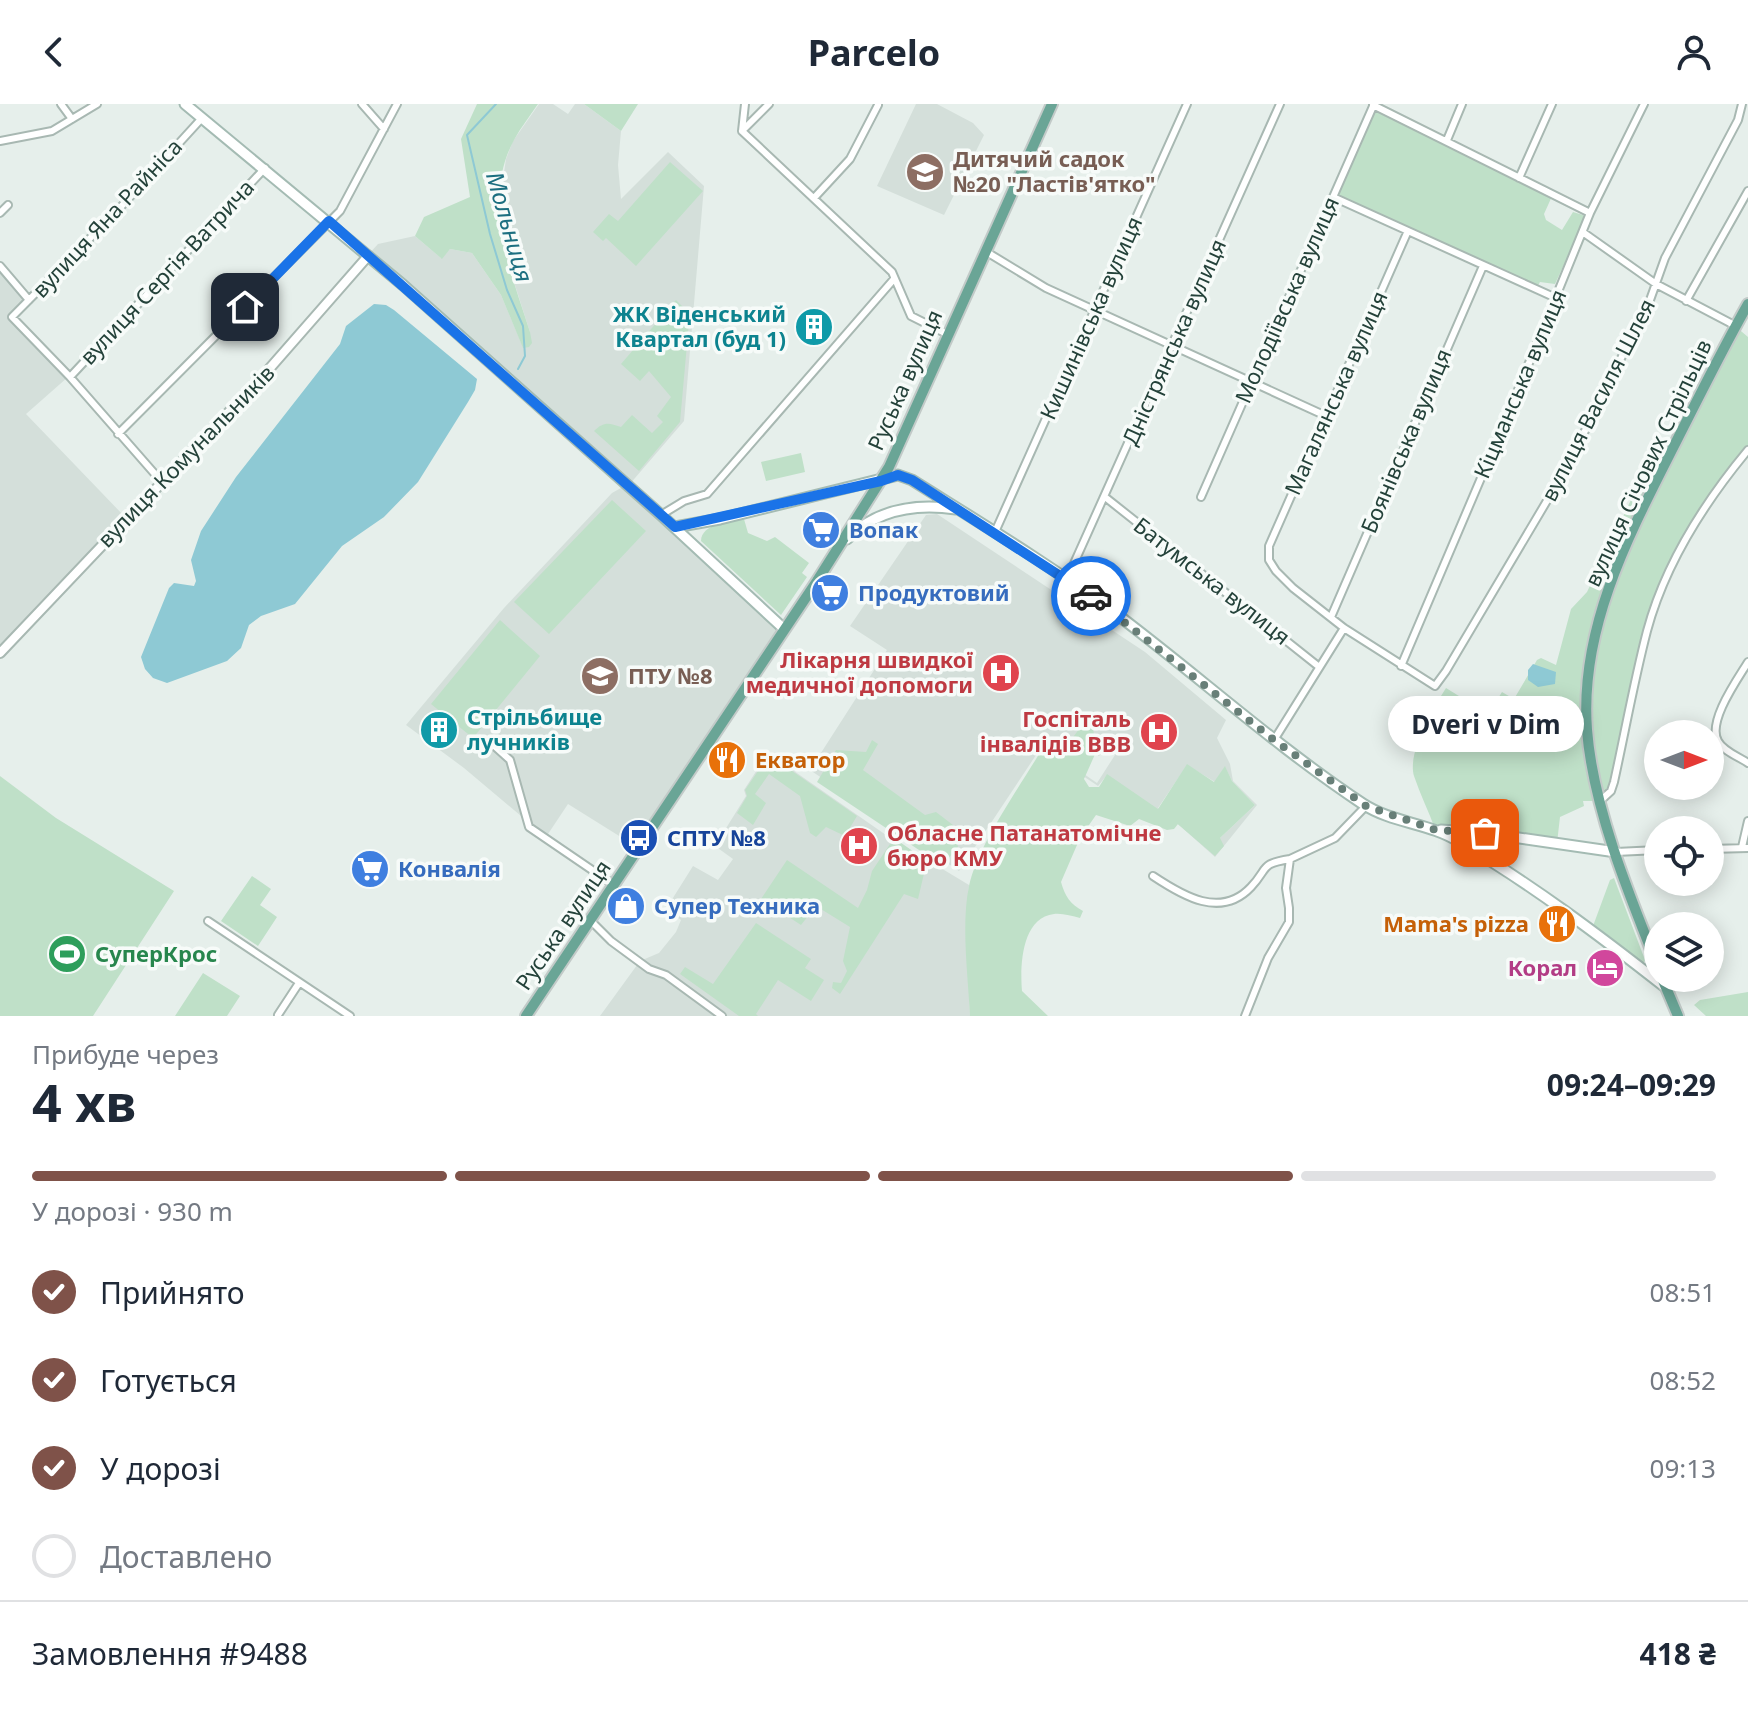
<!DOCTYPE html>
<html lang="uk">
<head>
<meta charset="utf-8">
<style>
  :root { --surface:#fff; --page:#f2f2f3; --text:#1f2937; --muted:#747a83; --line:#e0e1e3; --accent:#7f5249 }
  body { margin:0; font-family:"Noto Sans",sans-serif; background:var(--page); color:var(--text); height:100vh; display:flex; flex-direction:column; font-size:30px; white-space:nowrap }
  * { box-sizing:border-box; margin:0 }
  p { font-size:26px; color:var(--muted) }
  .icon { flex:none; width:44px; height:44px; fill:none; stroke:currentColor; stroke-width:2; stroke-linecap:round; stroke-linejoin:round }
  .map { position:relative; height:912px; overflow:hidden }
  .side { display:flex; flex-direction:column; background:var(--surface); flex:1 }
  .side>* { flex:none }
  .needle { width:52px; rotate:90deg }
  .controls { position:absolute; left:1644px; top:616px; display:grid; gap:16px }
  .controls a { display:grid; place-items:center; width:80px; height:80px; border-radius:50%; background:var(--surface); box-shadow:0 4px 20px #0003; font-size:40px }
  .pin { position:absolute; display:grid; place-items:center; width:68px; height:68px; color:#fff; margin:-34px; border-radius:16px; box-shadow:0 4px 12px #0006 }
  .courier { position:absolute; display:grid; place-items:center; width:80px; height:80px; margin:-40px; border:6px solid #1a73e8; border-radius:50%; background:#fff; color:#222; box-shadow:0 2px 10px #0007 }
  .bubble { position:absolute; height:56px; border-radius:28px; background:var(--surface); box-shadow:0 4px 20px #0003; font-size:26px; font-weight:700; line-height:56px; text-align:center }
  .overview em { font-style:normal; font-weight:700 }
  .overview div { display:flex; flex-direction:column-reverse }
  .overview { display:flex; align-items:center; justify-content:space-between; height:136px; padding:0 32px }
  h1 { font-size:52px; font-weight:700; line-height:60px }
  .bar { display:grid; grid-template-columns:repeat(4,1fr); gap:12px 8px; align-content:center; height:96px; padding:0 32px }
  .bar i { height:10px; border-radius:6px; background:var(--line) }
  .bar .selected { background:var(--accent) }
  .bar p { grid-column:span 4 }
  .line { display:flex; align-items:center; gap:20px; padding:0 32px; border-top:2px solid var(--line) }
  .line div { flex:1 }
  ol { padding:0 32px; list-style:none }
  li { display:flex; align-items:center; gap:24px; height:88px }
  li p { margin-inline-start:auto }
  li .icon { padding:8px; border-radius:50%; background:var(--accent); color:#fff; stroke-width:4 }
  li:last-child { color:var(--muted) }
  li i { width:44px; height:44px; border:4px solid var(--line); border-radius:50% }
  header { display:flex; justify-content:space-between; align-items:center; height:104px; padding:0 32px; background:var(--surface); font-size:36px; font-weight:700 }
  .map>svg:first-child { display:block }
</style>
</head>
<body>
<header><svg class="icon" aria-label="back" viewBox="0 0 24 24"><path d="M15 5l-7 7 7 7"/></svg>Parcelo<svg class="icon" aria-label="person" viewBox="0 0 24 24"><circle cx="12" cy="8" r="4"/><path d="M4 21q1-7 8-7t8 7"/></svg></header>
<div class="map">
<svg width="1748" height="912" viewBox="0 0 1748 912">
  <rect width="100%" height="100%" fill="#e6efeb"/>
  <path fill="#d4dfda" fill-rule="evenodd" d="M539 0H553L568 10 575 0H584L621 27 618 61 621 95 668 48 704 82 684 317 629 381 783 523 640 745 568 700 546 733 464 664 406 621 504 504 612 389 628 380 368 151 378 140 415 132 441 154 450 145 472 149 501 191 523 243 530 228 507 156 500 117V96L506 55 513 37Z
    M916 0H937L973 19 984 31 944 111 877 82Z
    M0 165 27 196 11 213 68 273 26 310 125 413 0 547Z
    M937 410 1145 548 1226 616 1217 634 1230 660 1233 677 1257 701 1215 753 1178 720 1107 671 1098 682 1062 658 1075 636 1038 648 959 767 810 666 887 546 850 522 926 411ZM1106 644 1115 651 1097 679 1081 668 1094 648 1099 652ZM1187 661 1215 678 1225 663 1232 677 1255 701 1220 734 1180 719 1158 704Z
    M768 649 886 731 969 781 967 814 970 912H600L640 857 659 849 676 828 681 816 666 805 693 762 718 776 733 755 715 742 746 692 744 686Z"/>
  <path fill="#bfe0c8" d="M477 0H541H538C530 12 521 23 514 36 481 97 511 168 530 228L532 239 529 243 523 244 501 191 472 149 450 145 442 155 415 132 424 113 470 93 461 35Z
    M584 0H638L621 27Z
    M1373 1 1553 90 1544 110 1546 116 1562 126 1573 108 1583 111 1585 115 1555 180 1540 178 1536 185 1333 93Z
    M670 58 703 87 636 162 606 134 603 137 593 128 609 110 618 117Z
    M676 196 688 208 689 218 680 318 639 367 594 327C604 317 609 319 621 323L632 311 652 329 663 318 657 312 671 293 649 267 640 277 621 260Z
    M1735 222 1748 233V345L1686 433 1647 525 1611 687 1599 697H1583L1584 702 1560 713 1557 739 1435 725C1429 708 1420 690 1414 672 1407 649 1433 604 1446 584L1488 610 1502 588 1514 595 1537 556 1541 554 1556 561 1571 505 1587 488 1639 379 1651 386Z
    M801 349 805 368 766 377 761 358Z
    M612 396 646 427 549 530 514 498Z
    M744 415 748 429 767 437 775 433 809 459 802 469 807 473 781 511 701 437C702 419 728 419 744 415Z
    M500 516 540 552 473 634 431 600Z
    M1085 617 1093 623 1096 648 1084 675 1089 683H1099L1107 670 1158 705 1187 660 1214 678 1225 662 1232 677 1255 701 1220 734 1224 742 1215 752 1166 710 1178 720 1174 725 1167 726 1139 715 1130 722 1096 711 1080 734 1061 778C1065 792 1070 800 1083 807L1080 814C1072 812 1062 809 1054 810 1021 814 1020 863 1022 887L1048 912H970C968 872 961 820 969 782 978 741 1017 687 1039 650L1068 640Z
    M872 636 878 640 863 666 925 711 936 708 953 721 958 743 948 755 928 752 817 678 836 646 866 648Z
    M769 651 857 712 845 732 826 723 816 733 810 729 800 692 769 670 755 690 766 699 753 721 737 709 747 692 745 686Z
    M0 672 56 714 174 787 93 912H0Z
    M894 734 927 757 918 795 904 790 840 890 832 884 833 878 841 879 847 867 843 857 850 823 816 802 801 821 761 795 787 756 858 804 867 786 872 767Z
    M252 772 271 785 260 801 277 813 258 842 221 817Z
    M1614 774 1645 856 1643 861 1593 822 1610 776Z
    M756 819 811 855 805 864 824 876 811 897 778 876 756 910 758 912H739L680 870 685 863 713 880Z
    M203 869 240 892 227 912H175Z
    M1748 888V912H1706L1694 901 1700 896Z"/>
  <path fill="#8ec9d4" d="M374 200 386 201 394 206 477 275 475 286 468 298 418 378 384 413 342 442 295 500 261 512 249 521 241 544 227 557 167 579 153 574 145 565 141 553 169 484 174 479 194 482 196 477 191 456 201 427 236 373 340 240 346 222Z
    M1533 560 1556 568 1555 580 1538 583 1528 576V566Z"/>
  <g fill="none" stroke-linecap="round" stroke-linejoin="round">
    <path stroke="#8ec9d4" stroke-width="2" d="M496 0 467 31 490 130 507 186 523 222 525 252 518 265"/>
    <g stroke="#a8b8b2" stroke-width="10">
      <path id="minor" d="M61 0 72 15
        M362 0 384 25
        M1373 1 1590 109
        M742 27 892 168 911 212 947 230
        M742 27 769 0
        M742 27 745 0
        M1447 36 1462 0
        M0 37 52 27 97 0
        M1519 74 1552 0
        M1333 93 1556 194
        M814 94 850 55 878 1
        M0 109 8 101
        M1407 129 1269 442V456L1276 467 1293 484 1344 524 1435 582 1446 567 1567 363 1650 196 1665 154 1738 16 1742 0
        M1584 129 1656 180 1736 222
        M985 147 1046 184 1326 312
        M0 162 29 196
        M1686 197 1748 87
        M70 273 265 64
        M118 330 340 107 397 0
        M161 377 70 273 12 213 118 106 202 14
        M1105 393 1318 562
        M1201 393 1374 0
        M661 411 684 397 707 390 894 175
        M995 428 1187 0
        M1067 475 1280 0
        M1331 513 1483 162
        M1748 558C1737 576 1707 618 1718 637 1723 647 1739 653 1748 659
        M1401 562 1507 313 1590 109 1644 0
        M1274 636 1344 524
        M490 638 510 656 529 723 614 781
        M1600 697 1611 687 1614 678C1625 628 1634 577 1647 527 1665 460 1704 399 1748 346
        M1742 743 1748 717
        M1710 745 1748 744
        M1616 748 1658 746
        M1153 772C1183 792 1221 815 1251 783 1269 764 1259 760 1290 755
        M590 816 611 837 649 865 666 871 722 912
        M208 817 350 912
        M278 911 299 879
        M1245 912 1268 854 1289 818V804L1286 784 1290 755 1335 734 1366 702"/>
    </g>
    <g stroke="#a8b8b2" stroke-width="12">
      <path id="tertiary" d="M0 549 263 272 368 152"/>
    </g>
    <g stroke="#a4bbb3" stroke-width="13">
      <path id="secondary" d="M185 0 403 181 661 411 783 524
        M675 423 720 415 898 371 912 376C982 420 1053 463 1119 512 1201 574 1277 643 1363 700 1392 719 1429 719 1458 737 1531 780 1599 831 1665 883
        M847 435C877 405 916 399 956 405
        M1441 726 1485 729 1616 748"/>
    </g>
    <g stroke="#c2cac8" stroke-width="14">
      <path id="primary" d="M1658 863C1629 791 1593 703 1587 626 1579 521 1632 425 1678 334 1701 289 1723 244 1748 200
        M1662 874 1678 912
        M526 912 817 477 889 363 1052 0"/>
    </g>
    <use href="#minor" stroke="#fff" stroke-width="6"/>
    <use href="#tertiary" stroke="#fff" stroke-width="8"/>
    <use href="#secondary" stroke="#fff" stroke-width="9"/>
    <use href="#primary" stroke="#6aa596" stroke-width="10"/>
  </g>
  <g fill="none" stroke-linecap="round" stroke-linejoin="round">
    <path stroke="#687f78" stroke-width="8" stroke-dasharray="0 14.4" d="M1091 492 1274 636 1366 702 1436 726 1485 729"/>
    <path stroke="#1a73e8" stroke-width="10" d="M245 203 329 117 675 423 881 377 898 371 912 376 1091 492"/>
  </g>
  <defs>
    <g id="school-disc" transform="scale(2)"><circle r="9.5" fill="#8d6e63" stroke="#f7fbf9"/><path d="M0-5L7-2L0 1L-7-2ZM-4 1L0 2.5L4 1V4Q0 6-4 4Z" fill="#fff"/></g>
    <g id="building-disc" transform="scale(2)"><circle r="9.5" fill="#0f9aa8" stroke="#f7fbf9"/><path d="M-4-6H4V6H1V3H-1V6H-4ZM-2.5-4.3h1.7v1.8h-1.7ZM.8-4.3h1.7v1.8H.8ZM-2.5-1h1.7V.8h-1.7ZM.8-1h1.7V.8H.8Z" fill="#fff"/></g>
    <g id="supermarket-disc" transform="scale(2)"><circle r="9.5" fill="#3f7fe0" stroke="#f7fbf9"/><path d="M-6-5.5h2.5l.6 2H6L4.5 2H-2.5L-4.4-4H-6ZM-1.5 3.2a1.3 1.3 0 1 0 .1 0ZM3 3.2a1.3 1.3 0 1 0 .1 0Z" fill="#fff"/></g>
    <g id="hospital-disc" transform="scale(2)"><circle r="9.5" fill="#e0444e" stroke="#f7fbf9"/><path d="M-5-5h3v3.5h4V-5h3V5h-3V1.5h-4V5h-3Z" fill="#fff"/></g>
    <g id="university-disc" transform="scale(2)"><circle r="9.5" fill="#8d6e63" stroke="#f7fbf9"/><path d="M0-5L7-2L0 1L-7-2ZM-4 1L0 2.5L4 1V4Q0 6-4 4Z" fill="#fff"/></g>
    <g id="restaurant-disc" transform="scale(2)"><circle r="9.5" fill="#e8710a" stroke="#f7fbf9"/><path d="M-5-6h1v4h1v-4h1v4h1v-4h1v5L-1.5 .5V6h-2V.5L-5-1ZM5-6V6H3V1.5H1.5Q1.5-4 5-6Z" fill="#fff"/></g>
    <g id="bus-disc" transform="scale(2)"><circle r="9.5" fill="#1a4fb4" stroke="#f7fbf9"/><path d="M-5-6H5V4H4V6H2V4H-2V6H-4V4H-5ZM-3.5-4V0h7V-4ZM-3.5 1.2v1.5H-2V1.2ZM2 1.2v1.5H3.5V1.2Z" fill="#fff"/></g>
    <g id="shop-disc" transform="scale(2)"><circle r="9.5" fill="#3f7fe0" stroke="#f7fbf9"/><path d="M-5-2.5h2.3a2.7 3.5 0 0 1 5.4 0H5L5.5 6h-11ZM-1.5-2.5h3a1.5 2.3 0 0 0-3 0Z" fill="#fff"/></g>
    <g id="stadium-disc" transform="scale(2)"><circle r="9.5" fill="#2e9e5b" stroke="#f7fbf9"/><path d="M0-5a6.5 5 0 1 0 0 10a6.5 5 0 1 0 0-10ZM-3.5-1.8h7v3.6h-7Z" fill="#fff"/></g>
    <g id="hotel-disc" transform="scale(2)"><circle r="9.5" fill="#d1479c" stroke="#f7fbf9"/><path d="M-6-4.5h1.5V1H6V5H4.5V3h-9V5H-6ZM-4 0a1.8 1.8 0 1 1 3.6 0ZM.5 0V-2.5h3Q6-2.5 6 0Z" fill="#fff"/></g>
  </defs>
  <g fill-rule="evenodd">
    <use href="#school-disc" x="925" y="68"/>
    <use href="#building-disc" x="814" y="223"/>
    <use href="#supermarket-disc" x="821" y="426"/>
    <use href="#supermarket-disc" x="830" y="489"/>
    <use href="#hospital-disc" x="1001" y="569"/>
    <use href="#university-disc" x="600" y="572"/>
    <use href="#building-disc" x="439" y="626"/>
    <use href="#hospital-disc" x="1159" y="628"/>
    <use href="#restaurant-disc" x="727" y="656"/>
    <use href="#bus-disc" x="639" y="734"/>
    <use href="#hospital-disc" x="859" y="742"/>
    <use href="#supermarket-disc" x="370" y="765"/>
    <use href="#shop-disc" x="626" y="802"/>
    <use href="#restaurant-disc" x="1557" y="820"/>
    <use href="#stadium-disc" x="67" y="850"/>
    <use href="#hotel-disc" x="1605" y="864"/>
  </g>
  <g text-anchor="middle" stroke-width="7" stroke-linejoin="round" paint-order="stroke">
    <g font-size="22" font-weight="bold" fill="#785e54" stroke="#f7fbf9" text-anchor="start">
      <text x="953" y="63">Дитячий садок<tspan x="953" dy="25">№20 "Ластів'ятко"</tspan></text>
      <text x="628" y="580">ПТУ №8</text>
    </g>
    <g font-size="22" fill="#24423a" stroke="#f7fbf9">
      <text transform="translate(107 114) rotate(-47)" y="8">вулиця Яна Райніса</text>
      <text transform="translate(167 168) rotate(-47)" y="8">вулиця Сергія Ватрича</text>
      <text transform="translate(1287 196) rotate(-66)" y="8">Молодіївська вулиця</text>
      <text transform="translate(1091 214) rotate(-66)" y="8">Кишинівська вулиця</text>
      <text transform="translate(1174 238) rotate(-66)" y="8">Дністрянська вулиця</text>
      <text transform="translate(905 276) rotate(-66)" y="8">Руська вулиця</text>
      <text transform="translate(1520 280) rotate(-67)" y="8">Кіцманська вулиця</text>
      <text transform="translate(1336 289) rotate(-66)" y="8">Магалянська вулиця</text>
      <text transform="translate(1598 296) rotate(-63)" y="8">вулиця Василя Шлея</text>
      <text transform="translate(1406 337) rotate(-67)" y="8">Боянівська вулиця</text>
      <text transform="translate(186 352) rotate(-46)" y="8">вулиця Комунальників</text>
      <text transform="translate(1648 359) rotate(-65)" y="8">вулиця Січових Стрільців</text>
      <text transform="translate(1212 477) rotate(38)" y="8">Батумська вулиця</text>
      <text transform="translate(563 821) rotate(-56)" y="8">Руська вулиця</text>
    </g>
    <g font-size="22" font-weight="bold" fill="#0d838f" stroke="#f7fbf9" text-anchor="end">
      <text x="786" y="218">ЖК Віденський<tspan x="786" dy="25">Квартал (буд 1)</tspan></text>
      <text x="467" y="621" text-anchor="start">Стрільбище<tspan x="467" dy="25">лучників</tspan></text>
    </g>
    <g font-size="22" font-weight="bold" fill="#366cbe" stroke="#f7fbf9" text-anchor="start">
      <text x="849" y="434">Вопак</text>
      <text x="858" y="497">Продуктовий</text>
      <text x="398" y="773">Конвалія</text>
      <text x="654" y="810">Супер Техника</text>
    </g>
    <g font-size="22" font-weight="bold" fill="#be3a42" stroke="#f7fbf9" text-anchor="end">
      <text x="973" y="564">Лікарня швидкої<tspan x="973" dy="25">медичної допомоги</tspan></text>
      <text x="1131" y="623">Госпіталь<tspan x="1131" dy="25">інвалідів ВВВ</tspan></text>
      <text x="887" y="737" text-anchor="start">Обласне Патанатомічне<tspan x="887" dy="25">бюро КМУ</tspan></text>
    </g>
    <g font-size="22" font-weight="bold" fill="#c56008" stroke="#f7fbf9" text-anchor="start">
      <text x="755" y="664">Екватор</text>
      <text x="1529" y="828" text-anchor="end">Mama's pizza</text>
    </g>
    <g font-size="22" font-weight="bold" fill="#164399" stroke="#f7fbf9" text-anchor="start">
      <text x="667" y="742">СПТУ №8</text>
    </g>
    <g font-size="22" font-weight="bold" fill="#27864d" stroke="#f7fbf9" text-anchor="start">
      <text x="95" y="858">СуперКрос</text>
    </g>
    <g font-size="22" font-weight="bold" fill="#b23c85" stroke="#f7fbf9" text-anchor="end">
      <text x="1577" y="872">Корал</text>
    </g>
    <g font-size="24" font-style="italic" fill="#1c6f80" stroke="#f7fbf9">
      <text transform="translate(509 123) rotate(74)" y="8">Мольниця</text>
    </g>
  </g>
</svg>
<div class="controls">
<a><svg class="needle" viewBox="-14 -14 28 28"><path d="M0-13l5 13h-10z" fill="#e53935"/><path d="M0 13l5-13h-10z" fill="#747a83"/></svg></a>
<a><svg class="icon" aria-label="locate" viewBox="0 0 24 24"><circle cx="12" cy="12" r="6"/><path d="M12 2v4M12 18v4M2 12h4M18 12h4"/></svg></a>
<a><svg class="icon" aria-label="layers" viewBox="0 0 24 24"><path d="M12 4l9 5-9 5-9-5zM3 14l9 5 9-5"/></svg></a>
</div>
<div class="pin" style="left:1485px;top:729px;background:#ea580c"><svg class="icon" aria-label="bag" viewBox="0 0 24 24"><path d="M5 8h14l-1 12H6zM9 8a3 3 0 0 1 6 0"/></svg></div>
<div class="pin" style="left:245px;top:203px;background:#1f2937"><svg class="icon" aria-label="home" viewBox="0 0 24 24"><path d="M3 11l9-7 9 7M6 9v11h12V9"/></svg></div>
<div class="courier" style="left:1091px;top:492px"><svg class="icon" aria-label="car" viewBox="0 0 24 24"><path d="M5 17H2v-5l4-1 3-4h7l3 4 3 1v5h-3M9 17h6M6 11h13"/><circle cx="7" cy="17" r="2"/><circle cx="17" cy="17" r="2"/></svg></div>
<div class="bubble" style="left:1388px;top:592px;width:196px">Dveri v Dim</div>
</div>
<section class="side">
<div class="overview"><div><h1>4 хв</h1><p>Прибуде через</p></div><em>09:24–09:29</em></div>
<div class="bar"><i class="selected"></i><i class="selected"></i><i class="selected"></i><i></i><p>У дорозі · 930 m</p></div>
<ol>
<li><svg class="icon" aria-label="check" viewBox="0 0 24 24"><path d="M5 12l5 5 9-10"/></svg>Прийнято<p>08:51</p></li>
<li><svg class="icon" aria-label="check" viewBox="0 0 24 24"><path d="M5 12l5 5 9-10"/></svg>Готується<p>08:52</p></li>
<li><svg class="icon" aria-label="check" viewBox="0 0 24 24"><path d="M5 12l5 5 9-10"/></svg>У дорозі<p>09:13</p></li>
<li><i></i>Доставлено</li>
</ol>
<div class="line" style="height:104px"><div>Замовлення #9488</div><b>418 ₴</b></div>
</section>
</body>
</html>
